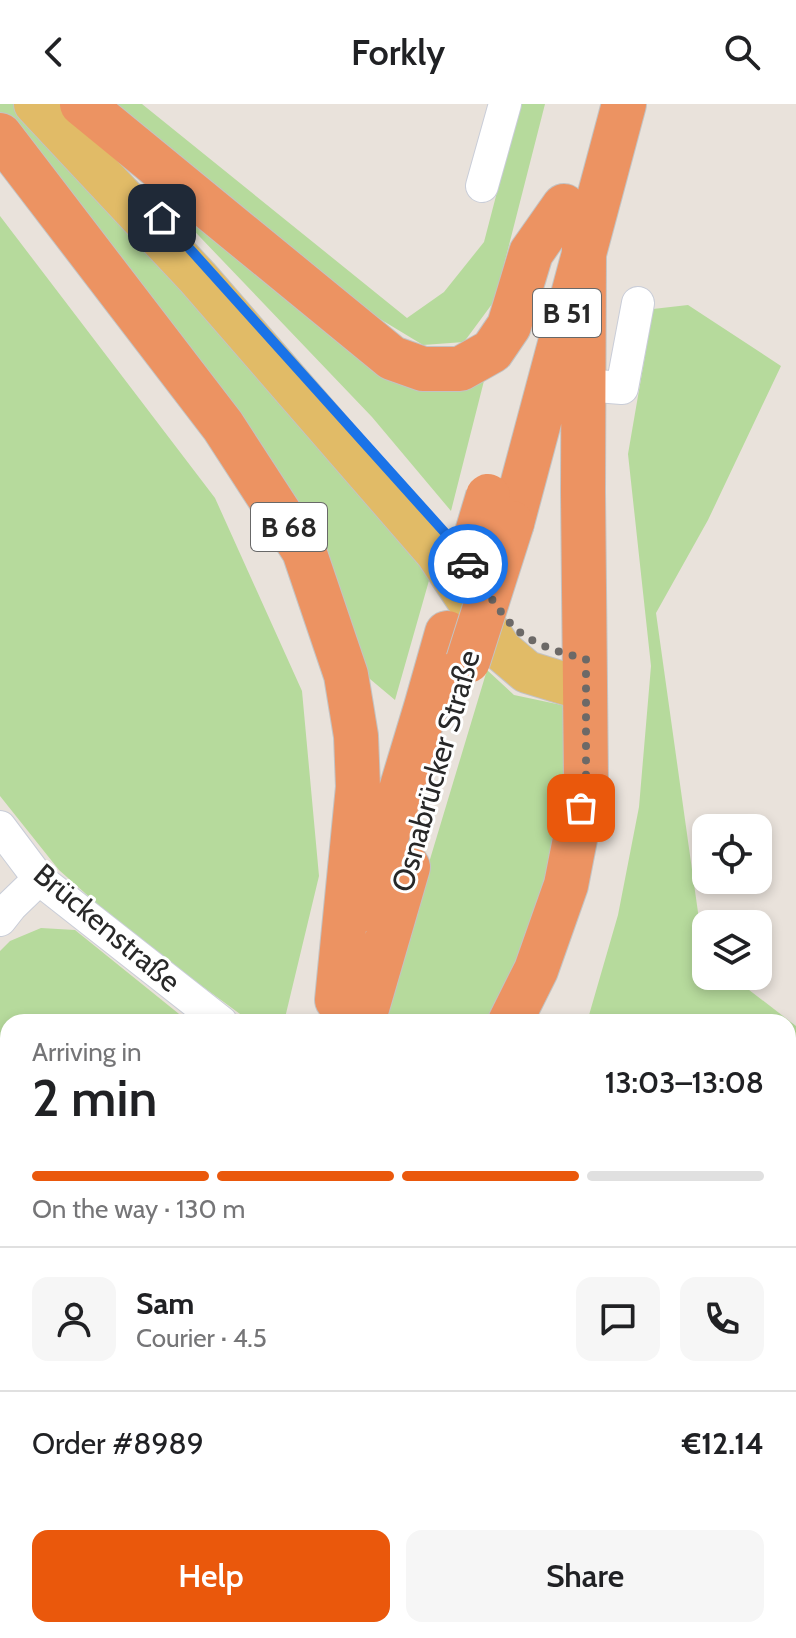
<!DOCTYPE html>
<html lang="en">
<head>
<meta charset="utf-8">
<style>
  :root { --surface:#fff; --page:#f6f6f6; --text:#202124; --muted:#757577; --line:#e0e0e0; --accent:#ea580c }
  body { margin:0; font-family:Cabin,sans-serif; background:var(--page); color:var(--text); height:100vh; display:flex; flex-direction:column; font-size:30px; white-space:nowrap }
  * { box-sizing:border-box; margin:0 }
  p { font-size:26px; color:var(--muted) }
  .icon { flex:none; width:44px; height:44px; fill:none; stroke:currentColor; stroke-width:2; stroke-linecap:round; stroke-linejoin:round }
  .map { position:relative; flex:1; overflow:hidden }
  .sheet { position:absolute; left:0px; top:910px; width:796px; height:624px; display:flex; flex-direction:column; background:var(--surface); border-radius:24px 24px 0 0; box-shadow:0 4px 12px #0003 }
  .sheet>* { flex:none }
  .controls { position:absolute; left:692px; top:710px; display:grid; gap:16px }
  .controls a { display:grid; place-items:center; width:80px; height:80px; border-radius:16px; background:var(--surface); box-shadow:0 4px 12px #0003; font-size:40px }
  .pin { position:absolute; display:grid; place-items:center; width:68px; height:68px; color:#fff; margin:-34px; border-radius:16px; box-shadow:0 4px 12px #0006 }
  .courier { position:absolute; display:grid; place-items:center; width:80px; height:80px; margin:-40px; border:6px solid #1a73e8; border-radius:50%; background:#fff; color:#222; box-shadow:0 2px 10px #0007 }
  .summary em { font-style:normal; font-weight:600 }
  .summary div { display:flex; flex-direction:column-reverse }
  .summary { display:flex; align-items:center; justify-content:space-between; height:136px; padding:0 32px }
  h1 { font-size:52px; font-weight:600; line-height:60px }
  .bar { display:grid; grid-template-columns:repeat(4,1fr); gap:12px 8px; align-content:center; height:96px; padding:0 32px }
  .bar i { height:10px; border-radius:6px; background:var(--line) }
  .bar .current { background:var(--accent) }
  .bar p { grid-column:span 4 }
  .line { display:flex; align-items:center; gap:20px; padding:0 32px; border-top:2px solid var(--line) }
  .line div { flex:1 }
  .round { display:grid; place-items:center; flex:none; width:84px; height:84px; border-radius:16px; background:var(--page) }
  .action { display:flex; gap:16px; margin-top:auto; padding:16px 32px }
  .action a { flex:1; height:92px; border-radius:16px; background:var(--accent); color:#fff; font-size:32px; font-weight:600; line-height:92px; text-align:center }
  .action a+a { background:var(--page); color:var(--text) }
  header { display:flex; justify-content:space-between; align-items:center; height:104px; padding:0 32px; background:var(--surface); font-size:36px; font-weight:600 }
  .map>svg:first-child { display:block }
</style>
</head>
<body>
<header><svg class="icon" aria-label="back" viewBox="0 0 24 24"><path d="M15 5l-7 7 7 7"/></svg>Forkly<svg class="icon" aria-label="search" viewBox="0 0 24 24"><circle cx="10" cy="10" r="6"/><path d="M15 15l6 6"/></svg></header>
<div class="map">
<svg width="796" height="1534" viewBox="0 0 796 1534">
  <rect width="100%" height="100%" fill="#e9e2db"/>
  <path fill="#b6da9c" d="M0 0H15L380 403 430 473 395 596 364 570 0 13Z
    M112 0H142L407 214 444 188 484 138 520 0H545L495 196 464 238 423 241 375 212Z
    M115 44 372 253 487 265 451 407 372 313Z
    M0 112 215 394 302 587 319 772 284 918H251L131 830 59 766 0 692Z
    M688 201 781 262 708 416 656 509 704 851 706 853V872H731L796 922V1534H700L702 1526H788V918H587L618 811 639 703 651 562 628 350 653 205Z
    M487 566 514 591 571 603 567 684 544 781 518 858 488 918H381Z
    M41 824 75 826 189 918H8V1109L0 1101V847L10 837Z
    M606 1526H698L696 1534H606Z"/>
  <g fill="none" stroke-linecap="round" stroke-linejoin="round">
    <g stroke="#c9cdd8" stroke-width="34">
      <path id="minor" d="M482 82 505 0
        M584 281 622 284 638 199
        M0 723 39 775 221 918
        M0 816 11 802 39 775
        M0 1120 8 1127
        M0 1191 8 1181
        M0 1318 8 1324
        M357 1534 359 1526
        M549 1534 560 1526"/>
    </g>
    <g stroke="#c3c3c3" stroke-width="44">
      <path id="major" d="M35 0 198 174 436 448 501 546 527 568 586 586
        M170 1534 172 1526"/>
    </g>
    <g stroke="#c3c3c3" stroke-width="46">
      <path id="highway" d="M82 0 392 254 423 265H460L492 247 509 222 531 149 564 102
        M0 31 223 322 304 447 346 571 356 632 358 683 337 896
        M512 419 624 0
        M365 805 426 603 447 529
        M363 918 408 763
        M510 918 536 866 566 781 586 679 583 388 584 144
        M201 1534 203 1526"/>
    </g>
    <use href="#minor" stroke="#fff" stroke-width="32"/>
    <use href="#major" stroke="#e1bb67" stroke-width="42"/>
    <use href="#highway" stroke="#ec9362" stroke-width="44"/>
    <g stroke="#c3c3c3" stroke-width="46" stroke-linecap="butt">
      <path id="highway-bridge" d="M467 462 488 392
        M468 557 512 419"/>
    </g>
    <use href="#highway-bridge" stroke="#ec9362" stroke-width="44"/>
  </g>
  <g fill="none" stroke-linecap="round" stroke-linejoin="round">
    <path stroke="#6c6967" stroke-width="8" stroke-dasharray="0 14.4" d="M468 460C481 478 502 513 517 526 537 542 561 549 586 555V679L581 704"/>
    <path stroke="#1a73e8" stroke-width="10" d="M162 114 447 431 468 460"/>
  </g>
  <g text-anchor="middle" stroke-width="6" stroke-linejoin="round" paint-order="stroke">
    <g fill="#fff" stroke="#686868" stroke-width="2">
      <rect x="533" y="185" width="68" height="48" rx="6"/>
      <rect x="251" y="399" width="76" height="48" rx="6"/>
    </g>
    <g font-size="28" font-weight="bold" fill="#282828">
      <text x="567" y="219">B 51</text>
      <text x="289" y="433">B 68</text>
    </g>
    <g font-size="30" fill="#282828" stroke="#fff">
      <text transform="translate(436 667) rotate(-74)" y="10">Osnabrücker Straße</text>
      <text transform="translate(107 824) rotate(40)" y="10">Brückenstraße</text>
    </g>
  </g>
</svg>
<div class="controls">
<a><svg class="icon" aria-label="locate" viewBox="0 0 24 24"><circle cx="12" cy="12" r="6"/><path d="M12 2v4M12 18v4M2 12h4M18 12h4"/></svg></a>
<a><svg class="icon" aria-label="layers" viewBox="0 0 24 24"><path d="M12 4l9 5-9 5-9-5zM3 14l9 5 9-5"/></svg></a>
</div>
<div class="pin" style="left:581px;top:704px;background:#ea580c"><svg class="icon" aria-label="bag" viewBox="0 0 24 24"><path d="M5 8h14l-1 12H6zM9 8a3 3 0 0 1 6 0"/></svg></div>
<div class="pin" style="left:162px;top:114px;background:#1f2937"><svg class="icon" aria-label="home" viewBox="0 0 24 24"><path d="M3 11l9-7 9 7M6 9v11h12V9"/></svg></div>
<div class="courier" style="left:468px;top:460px"><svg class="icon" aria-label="car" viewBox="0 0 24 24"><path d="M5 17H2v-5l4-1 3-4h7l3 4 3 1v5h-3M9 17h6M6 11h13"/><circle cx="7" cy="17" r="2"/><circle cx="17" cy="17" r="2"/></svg></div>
<section class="sheet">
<div class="summary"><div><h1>2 min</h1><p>Arriving in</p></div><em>13:03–13:08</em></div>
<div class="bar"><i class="current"></i><i class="current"></i><i class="current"></i><i></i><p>On the way · 130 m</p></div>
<div class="line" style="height:144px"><a class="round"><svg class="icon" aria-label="person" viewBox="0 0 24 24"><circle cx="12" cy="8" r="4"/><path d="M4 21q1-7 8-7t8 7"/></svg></a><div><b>Sam</b><p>Courier · 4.5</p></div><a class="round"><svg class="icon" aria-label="chat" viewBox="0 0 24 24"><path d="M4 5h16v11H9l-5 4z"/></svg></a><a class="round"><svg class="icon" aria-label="phone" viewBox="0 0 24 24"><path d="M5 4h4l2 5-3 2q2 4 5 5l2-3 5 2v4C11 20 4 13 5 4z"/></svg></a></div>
<div class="line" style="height:104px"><div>Order #8989</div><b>€12.14</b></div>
<div class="action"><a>Help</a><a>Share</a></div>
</section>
</div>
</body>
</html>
